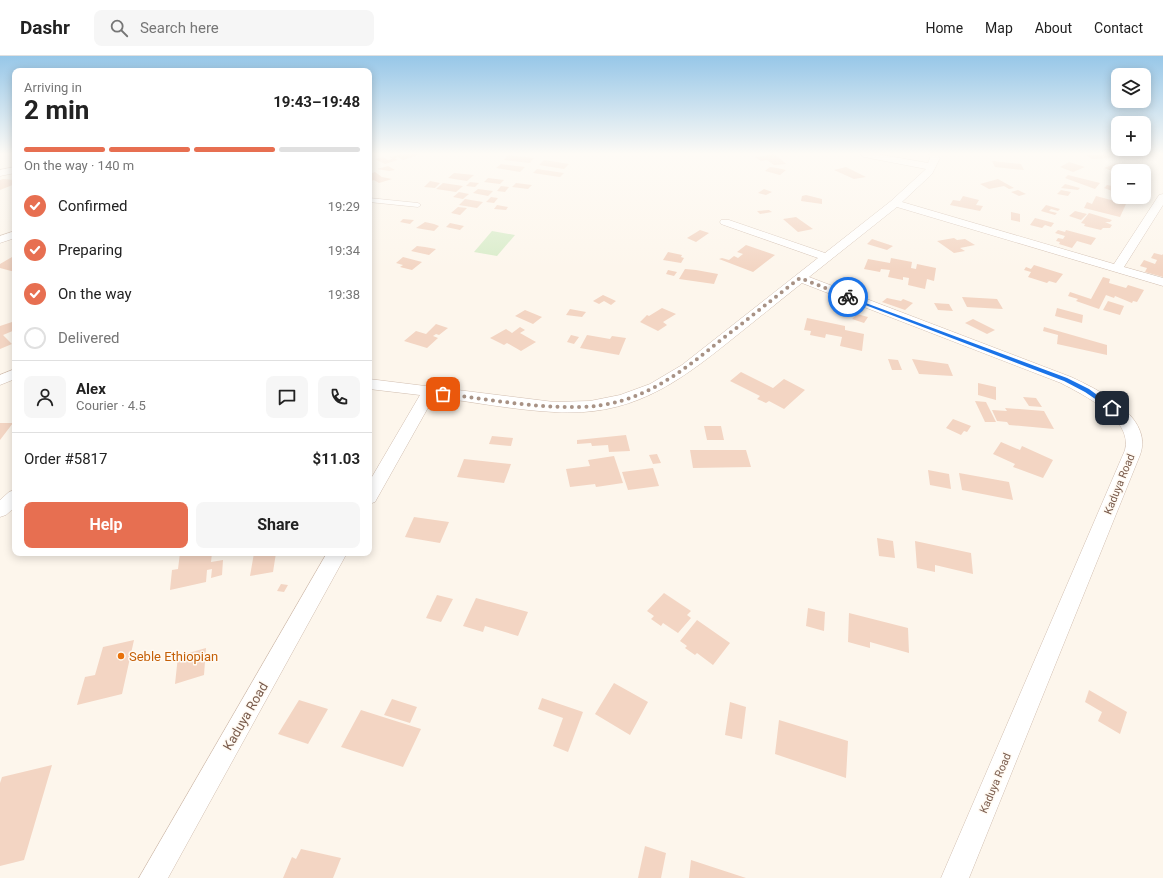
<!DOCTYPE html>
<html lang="en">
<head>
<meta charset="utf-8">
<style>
  :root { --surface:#fff; --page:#f6f6f6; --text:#222; --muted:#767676; --line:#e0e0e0; --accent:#e76f51 }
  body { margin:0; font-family:Roboto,sans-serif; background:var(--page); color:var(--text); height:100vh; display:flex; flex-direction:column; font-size:15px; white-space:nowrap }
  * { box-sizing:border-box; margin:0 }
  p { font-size:13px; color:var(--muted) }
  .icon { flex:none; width:22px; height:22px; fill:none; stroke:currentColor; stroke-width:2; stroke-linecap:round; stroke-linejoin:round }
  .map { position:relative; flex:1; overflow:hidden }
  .sheet { position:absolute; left:12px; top:12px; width:360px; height:488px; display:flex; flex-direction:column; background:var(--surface); border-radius:8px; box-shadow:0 2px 10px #0003 }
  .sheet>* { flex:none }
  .controls { position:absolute; left:1111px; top:12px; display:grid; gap:8px }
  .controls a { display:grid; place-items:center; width:40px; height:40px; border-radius:8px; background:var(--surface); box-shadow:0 2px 10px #0003; font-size:20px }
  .pin { position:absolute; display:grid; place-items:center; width:34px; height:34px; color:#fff; margin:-17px; border-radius:8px; box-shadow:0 2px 6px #0006 }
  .courier { position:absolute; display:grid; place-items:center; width:40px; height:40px; margin:-20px; border:3px solid #1a73e8; border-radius:50%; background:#fff; color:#222; box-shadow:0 1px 5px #0007 }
  .summary em { font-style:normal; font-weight:700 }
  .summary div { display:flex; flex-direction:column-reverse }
  .summary { display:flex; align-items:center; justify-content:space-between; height:68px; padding:0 12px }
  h1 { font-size:26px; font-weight:700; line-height:30px }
  .bar { display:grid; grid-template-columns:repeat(4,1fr); gap:6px 4px; align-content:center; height:48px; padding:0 12px }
  .bar i { height:5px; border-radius:3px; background:var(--line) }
  .bar .active { background:var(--accent) }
  .bar p { grid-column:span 4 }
  .line { display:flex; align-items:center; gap:10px; padding:0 12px; border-top:1px solid var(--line) }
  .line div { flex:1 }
  .round { display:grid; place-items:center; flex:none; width:42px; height:42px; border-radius:8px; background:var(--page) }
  ol { padding:0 12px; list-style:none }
  li { display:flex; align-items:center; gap:12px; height:44px }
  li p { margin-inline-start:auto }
  li .icon { padding:4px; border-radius:50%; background:var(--accent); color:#fff; stroke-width:4 }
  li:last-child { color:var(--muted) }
  li i { width:22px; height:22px; border:2px solid var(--line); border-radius:50% }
  .action { display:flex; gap:8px; margin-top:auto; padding:8px 12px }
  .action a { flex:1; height:46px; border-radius:8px; background:var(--accent); color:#fff; font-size:16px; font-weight:700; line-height:46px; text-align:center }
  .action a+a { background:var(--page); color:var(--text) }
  header { display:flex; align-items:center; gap:24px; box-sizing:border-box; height:56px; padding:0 20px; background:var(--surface); border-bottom:1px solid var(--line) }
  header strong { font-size:19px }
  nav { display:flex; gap:22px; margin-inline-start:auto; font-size:14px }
  .search { width:280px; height:36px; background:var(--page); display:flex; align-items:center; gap:10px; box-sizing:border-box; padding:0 14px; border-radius:8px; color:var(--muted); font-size:15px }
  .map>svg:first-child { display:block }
</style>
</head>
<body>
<header>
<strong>Dashr</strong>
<div class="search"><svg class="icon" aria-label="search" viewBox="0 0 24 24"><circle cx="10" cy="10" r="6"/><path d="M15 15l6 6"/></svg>Search here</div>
<nav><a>Home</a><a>Map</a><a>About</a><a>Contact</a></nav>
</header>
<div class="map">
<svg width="1163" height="822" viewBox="0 0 1163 822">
  <rect width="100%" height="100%" fill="#fdf6ec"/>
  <path fill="#d8ecc9" d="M492 175 515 179 497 200 474 196Z"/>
  <path fill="#f3d5c3" d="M401 98H421L403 104 398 101 393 103 389 101Z
    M775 98 786 108 774 109 767 104 761 105 755 101Z
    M508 99 534 102 530 107 504 104Z
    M1086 99H1109L1115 102 1092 103Z
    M383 101 388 104 394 102 398 104 385 108 375 103Z
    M544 104 569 108 564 113 539 109Z
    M992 105 1021 108 1024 114 995 111Z
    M1069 106 1085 111 1073 116 1060 111Z
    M1117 107 1142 115H1118V117L1104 112Z
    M501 108 525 111 520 116 496 112Z
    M388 110 395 114 389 115 377 113Z
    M770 111 777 112 786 114 780 119 765 115Z
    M846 111 866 121 854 123 834 114Z
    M537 113 564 117 560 121 533 117Z
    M375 116 382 121 392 123 379 127 374 124 369 125V118Z
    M454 117 474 119 467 125 448 122Z
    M1068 119 1100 127 1095 133 1065 122Z
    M488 122 504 124 500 128 484 126Z
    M3 123 14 124 13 125 15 128 0 134V124Z
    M998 123 1014 132 1009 133 1004 130 989 133 980 128Z
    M430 125 440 127 435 132 424 131Z
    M470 126 479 127 475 131 466 130Z
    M443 127 463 130 456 136 436 133Z
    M516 127 532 129 528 133 512 131Z
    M1065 128 1080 132 1078 134 1061 132Z
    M1107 129 1118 131V137L1104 132Z
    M501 130 509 131 505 136 497 135Z
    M478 133 493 135 488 140 473 137Z
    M764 133 772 136 766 139 758 137Z
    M1018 134 1026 138 1019 140 1011 136Z
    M1061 134 1071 136 1068 140 1057 138Z
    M459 136 469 138 463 143 453 141Z
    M806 139 822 143V148L801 145 802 140Z
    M963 140 979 144 976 149 983 150 980 155 950 149 953 144 960 145Z
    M1096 140 1126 148 1120 161 1084 152 1087 146 1092 148Z
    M491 141 498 142 494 147 486 146Z
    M465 143 483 146 477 152 459 149Z
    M497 149 508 151 506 154 494 153Z
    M1046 149 1060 153 1058 155 1051 153 1049 155 1057 157 1055 159 1041 155Z
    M458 151 467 152 460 159 451 157Z
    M769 154 772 156 760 158 757 155Z
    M1075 155 1087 158 1081 164 1069 160Z
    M1011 156 1020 158V166L1011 164Z
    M1089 157 1112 164 1110 166H1105L1112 169 1110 172H1103L1101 174 1084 170 1085 168 1081 167Z
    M796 161 813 173 798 176 783 163Z
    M1035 162 1054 167 1051 171 1045 169 1042 172 1030 169Z
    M403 163 414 164 410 168 400 166Z
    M425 166 434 168 439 170 434 175 416 172Z
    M450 167 464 170 460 174 446 171Z
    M700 174 709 177 696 186 687 182Z
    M1058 174 1065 176 1066 174 1096 182 1091 189 1077 185 1072 192 1059 188 1060 186 1056 185 1058 182 1063 183 1065 180 1055 177Z
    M954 182 957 184 965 183 975 189 960 192 965 195 954 197 937 185Z
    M872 183 893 190 887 194 867 188Z
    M746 189 775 199 753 216 719 203 722 202 729 204 734 200 738 202 743 198 737 196Z
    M417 190 425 191 436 193 429 199 411 195Z
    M668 196 682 199 681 201 684 202 681 207 663 204Z
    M1154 197 1162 199 1163 198V221L1145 216 1147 212 1140 210 1144 204 1155 208 1157 204 1151 202Z
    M12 201 15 202V216L0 212V208Z
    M403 201 422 206 412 214 400 211 403 209 396 207Z
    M891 202 912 206 911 212 916 213 917 208 936 212 934 225 927 223 925 233 908 229 909 222 903 221V224L888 221 890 214 881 213 880 216 864 213 868 203 890 207Z
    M1034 209 1063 218 1056 227 1049 225 1047 227 1028 221 1031 216 1024 214 1026 211 1031 213Z
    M685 213 696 214 718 218 714 228 679 223Z
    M668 214 677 216 674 220 666 218Z
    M1103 221 1110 223 1109 227 1126 232 1128 229 1144 234 1137 246 1133 245 1132 247 1115 240 1114 242 1106 239 1099 253 1076 245 1078 243 1068 240 1070 236 1091 243Z
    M603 239 616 245 611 249 604 245 599 248 593 245Z
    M962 241 997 243 1003 253 967 251Z
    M887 242 901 245 903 243 913 247 905 254 882 246Z
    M1108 245 1124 250 1120 259 1103 254Z
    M934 247 949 248 953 255 938 254Z
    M662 252 676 258 663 266 667 269 658 275 640 266 647 259 649 260Z
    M1057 252 1083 259 1082 267 1055 260Z
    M570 253 586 256 582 261 566 259Z
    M525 254 542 261 533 268 515 260Z
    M857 258 868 261 864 267 852 263Z
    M807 262 845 270V274L864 278 862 295 840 290 842 281 826 278 825 282 810 279 811 275 804 274Z
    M973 263 995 274 987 278 965 267Z
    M15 265V274L3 279 12 288 0 293V270Z
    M436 268 448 272 439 279 436 278 433 280 438 282 427 292 404 285 416 275 426 278Z
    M520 271 525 274 520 277 536 286 521 295 507 287 504 289 490 282 506 273 512 277Z
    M1044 271 1107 289V299L1057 288 1058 279 1043 275Z
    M571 279 579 281 574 288 567 286Z
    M587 279 610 283 612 280 626 282 619 299 580 292Z
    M888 303 898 304 902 314H892Z
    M912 303 948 308 953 320 919 318Z
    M741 316 773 332 784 323 805 334 784 353 769 345 766 347 757 343 760 340 730 325Z
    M978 327 996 331V344L978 339Z
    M1023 341 1036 342 1042 351 1029 350Z
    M975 345 986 346 996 366H985Z
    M1005 352 1044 355 1054 373 1009 369 1007 366 997 365 992 354 1007 355Z
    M953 363 971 370 967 376 964 375 961 379 946 372Z
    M0 367H13L0 384Z
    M704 370H721L724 384H707Z
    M626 379 630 395 609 396 608 389 592 390 591 387 577 388V384Z
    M492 380 513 382 511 390 489 388Z
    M1001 386 1020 394 1022 390 1053 404 1043 422 1013 411 1015 408 993 398Z
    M690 394H746L751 411 693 412Z
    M657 398 661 407 653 408 649 399Z
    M614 400 623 427 596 431 595 428 570 431 566 413 590 410 588 404Z
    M464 403 511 408 504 427 457 421Z
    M653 412 659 430 628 434 622 416Z
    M928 414 949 418 951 433 930 429Z
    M959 417 1009 426 1013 444 962 434Z
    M414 461 449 466 440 487 405 481Z
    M877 482 893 485 895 502 879 500Z
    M915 485 971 497 973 518 935 509V516L917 512Z
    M180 497H212L211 506 223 504 222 519 211 522 212 513 207 514 206 526 170 534 172 514 178 513Z
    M254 497H276L273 516 250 520Z
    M281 528 288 529 284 536 277 535Z
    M664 537 691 555 687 559 691 562 678 577 663 567 661 570 651 563 654 560 647 555Z
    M437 539 453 543 441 566 426 562Z
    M476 542 528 556 518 580 485 570 483 576 463 570Z
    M808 552 825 556 824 575 806 570Z
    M849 557 908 572 909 597 870 586V592L848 586Z
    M697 564 730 587 713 609 697 597 695 599 685 592 687 590 680 585Z
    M134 584 122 638 77 649 85 621 95 619 103 591Z
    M206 592 204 619 175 628 178 600Z
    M614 627 648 646 630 679 595 658Z
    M1089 634 1127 656 1120 678 1098 665 1102 656 1085 646Z
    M542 642 583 656 568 696 553 690 563 662 538 653Z
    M392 643 417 651 410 667 384 659Z
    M299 644 328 653 308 688 278 678Z
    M730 646 746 651 742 683 725 679Z
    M361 654 421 673 403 711 341 691Z
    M779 664 848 685 846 722 775 698Z
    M52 709 24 804 0 810V727L2 721Z
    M645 790 666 797 661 822H638Z
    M301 793 341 802 333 822H283L292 801 296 803Z
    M691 804 746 822H689Z"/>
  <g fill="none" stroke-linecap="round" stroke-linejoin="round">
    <g stroke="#d1beb0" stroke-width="1">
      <path id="service" d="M369 142 418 147 421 149 418 151 369 146Z"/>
    </g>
    <g stroke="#d1beb0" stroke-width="1">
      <path id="minor" d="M860 98H877L928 107 930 102 929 98H937L940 102 932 118 902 146 1114 208 1159 139 1163 138V149L1124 211 1163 222V230L897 151 809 221 1071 321C1099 334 1154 361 1140 399L969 822H941L1125 394C1133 362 1083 339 1061 327L802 227C778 246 755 265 731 284 675 329 630 361 554 356 514 354 474 346 434 341L375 446 369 448V426L420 339 369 333V323L554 346 590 345 620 339 650 328 682 309 818 202 721 168 720 166 721 164H729L825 197 891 145 926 113 864 101Z
        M15 111V117L0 120V114Z
        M15 175V182L0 187V180Z
        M15 313V323L0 329V319Z
        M15 434V451L6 459 0 461V444L9 436Z
        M327 497H347L168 822H139Z"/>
    </g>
    <use href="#service" fill="#fff" fill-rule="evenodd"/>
    <use href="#minor" fill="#fff" fill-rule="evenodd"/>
  </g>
  <linearGradient id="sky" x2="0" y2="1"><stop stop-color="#97c7e8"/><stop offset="0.46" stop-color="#fefbf6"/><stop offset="1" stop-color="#fefbf6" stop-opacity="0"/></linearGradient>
  <rect width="1163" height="213" fill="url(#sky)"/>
  <path fill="#1a73e8" d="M847 240 1067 322 1089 333 1115 352 1110 353 1085 336 1064 325 847 242Z"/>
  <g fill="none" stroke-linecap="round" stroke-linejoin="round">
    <path stroke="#a89285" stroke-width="4" stroke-dasharray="0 7.2" d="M443 338C488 343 534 352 579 351 641 350 680 317 726 280 751 261 775 241 800 222L848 241"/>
  </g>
  <circle fill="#e8710a" stroke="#fffaf3" stroke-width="1.5" cx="121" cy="600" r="4"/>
  <g text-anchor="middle" stroke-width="3" stroke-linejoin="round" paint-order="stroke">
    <g font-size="11" fill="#7a5c4d" stroke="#fffaf3">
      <text transform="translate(1119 428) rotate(-68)" y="4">Kaduya Road</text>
      <text transform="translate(995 727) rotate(-67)" y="4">Kaduya Road</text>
    </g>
    <g font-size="13" fill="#c56008" stroke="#fffaf3" text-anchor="start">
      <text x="129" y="605">Seble Ethiopian</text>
    </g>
    <g font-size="13" fill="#7a5c4d" stroke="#fffaf3">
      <text transform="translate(245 660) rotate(-60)" y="5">Kaduya Road</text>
    </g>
  </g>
</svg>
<div class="controls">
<a><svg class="icon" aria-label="layers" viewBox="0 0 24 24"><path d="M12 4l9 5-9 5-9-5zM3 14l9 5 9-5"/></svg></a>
<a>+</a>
<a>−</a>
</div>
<div class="pin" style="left:443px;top:338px;background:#ea580c"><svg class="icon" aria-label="bag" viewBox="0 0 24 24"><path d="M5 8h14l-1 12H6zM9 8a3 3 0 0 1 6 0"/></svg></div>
<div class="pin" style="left:1112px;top:352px;background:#1f2937"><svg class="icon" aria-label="home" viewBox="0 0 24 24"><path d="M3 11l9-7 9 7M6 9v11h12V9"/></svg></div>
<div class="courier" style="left:848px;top:241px"><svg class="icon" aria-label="bike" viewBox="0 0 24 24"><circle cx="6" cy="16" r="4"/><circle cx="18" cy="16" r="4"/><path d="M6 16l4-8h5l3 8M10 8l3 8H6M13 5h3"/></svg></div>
<section class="sheet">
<div class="summary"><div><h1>2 min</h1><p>Arriving in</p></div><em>19:43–19:48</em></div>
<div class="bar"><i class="active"></i><i class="active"></i><i class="active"></i><i></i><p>On the way · 140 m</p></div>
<ol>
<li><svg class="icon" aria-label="check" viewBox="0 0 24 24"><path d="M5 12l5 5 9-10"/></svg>Confirmed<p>19:29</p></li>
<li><svg class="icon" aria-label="check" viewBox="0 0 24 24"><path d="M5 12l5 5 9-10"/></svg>Preparing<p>19:34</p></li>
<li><svg class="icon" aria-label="check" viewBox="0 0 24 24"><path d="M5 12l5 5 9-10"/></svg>On the way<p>19:38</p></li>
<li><i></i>Delivered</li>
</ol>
<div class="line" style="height:72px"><a class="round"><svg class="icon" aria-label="person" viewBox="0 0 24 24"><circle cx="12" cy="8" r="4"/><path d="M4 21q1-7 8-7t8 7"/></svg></a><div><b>Alex</b><p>Courier · 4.5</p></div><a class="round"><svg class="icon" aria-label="chat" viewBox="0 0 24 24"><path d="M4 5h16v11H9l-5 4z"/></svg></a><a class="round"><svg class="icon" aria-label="phone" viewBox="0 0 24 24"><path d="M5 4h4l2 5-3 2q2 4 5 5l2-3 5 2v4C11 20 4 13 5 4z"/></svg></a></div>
<div class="line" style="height:52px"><div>Order #5817</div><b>$11.03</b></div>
<div class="action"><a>Help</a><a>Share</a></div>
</section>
</div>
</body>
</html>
